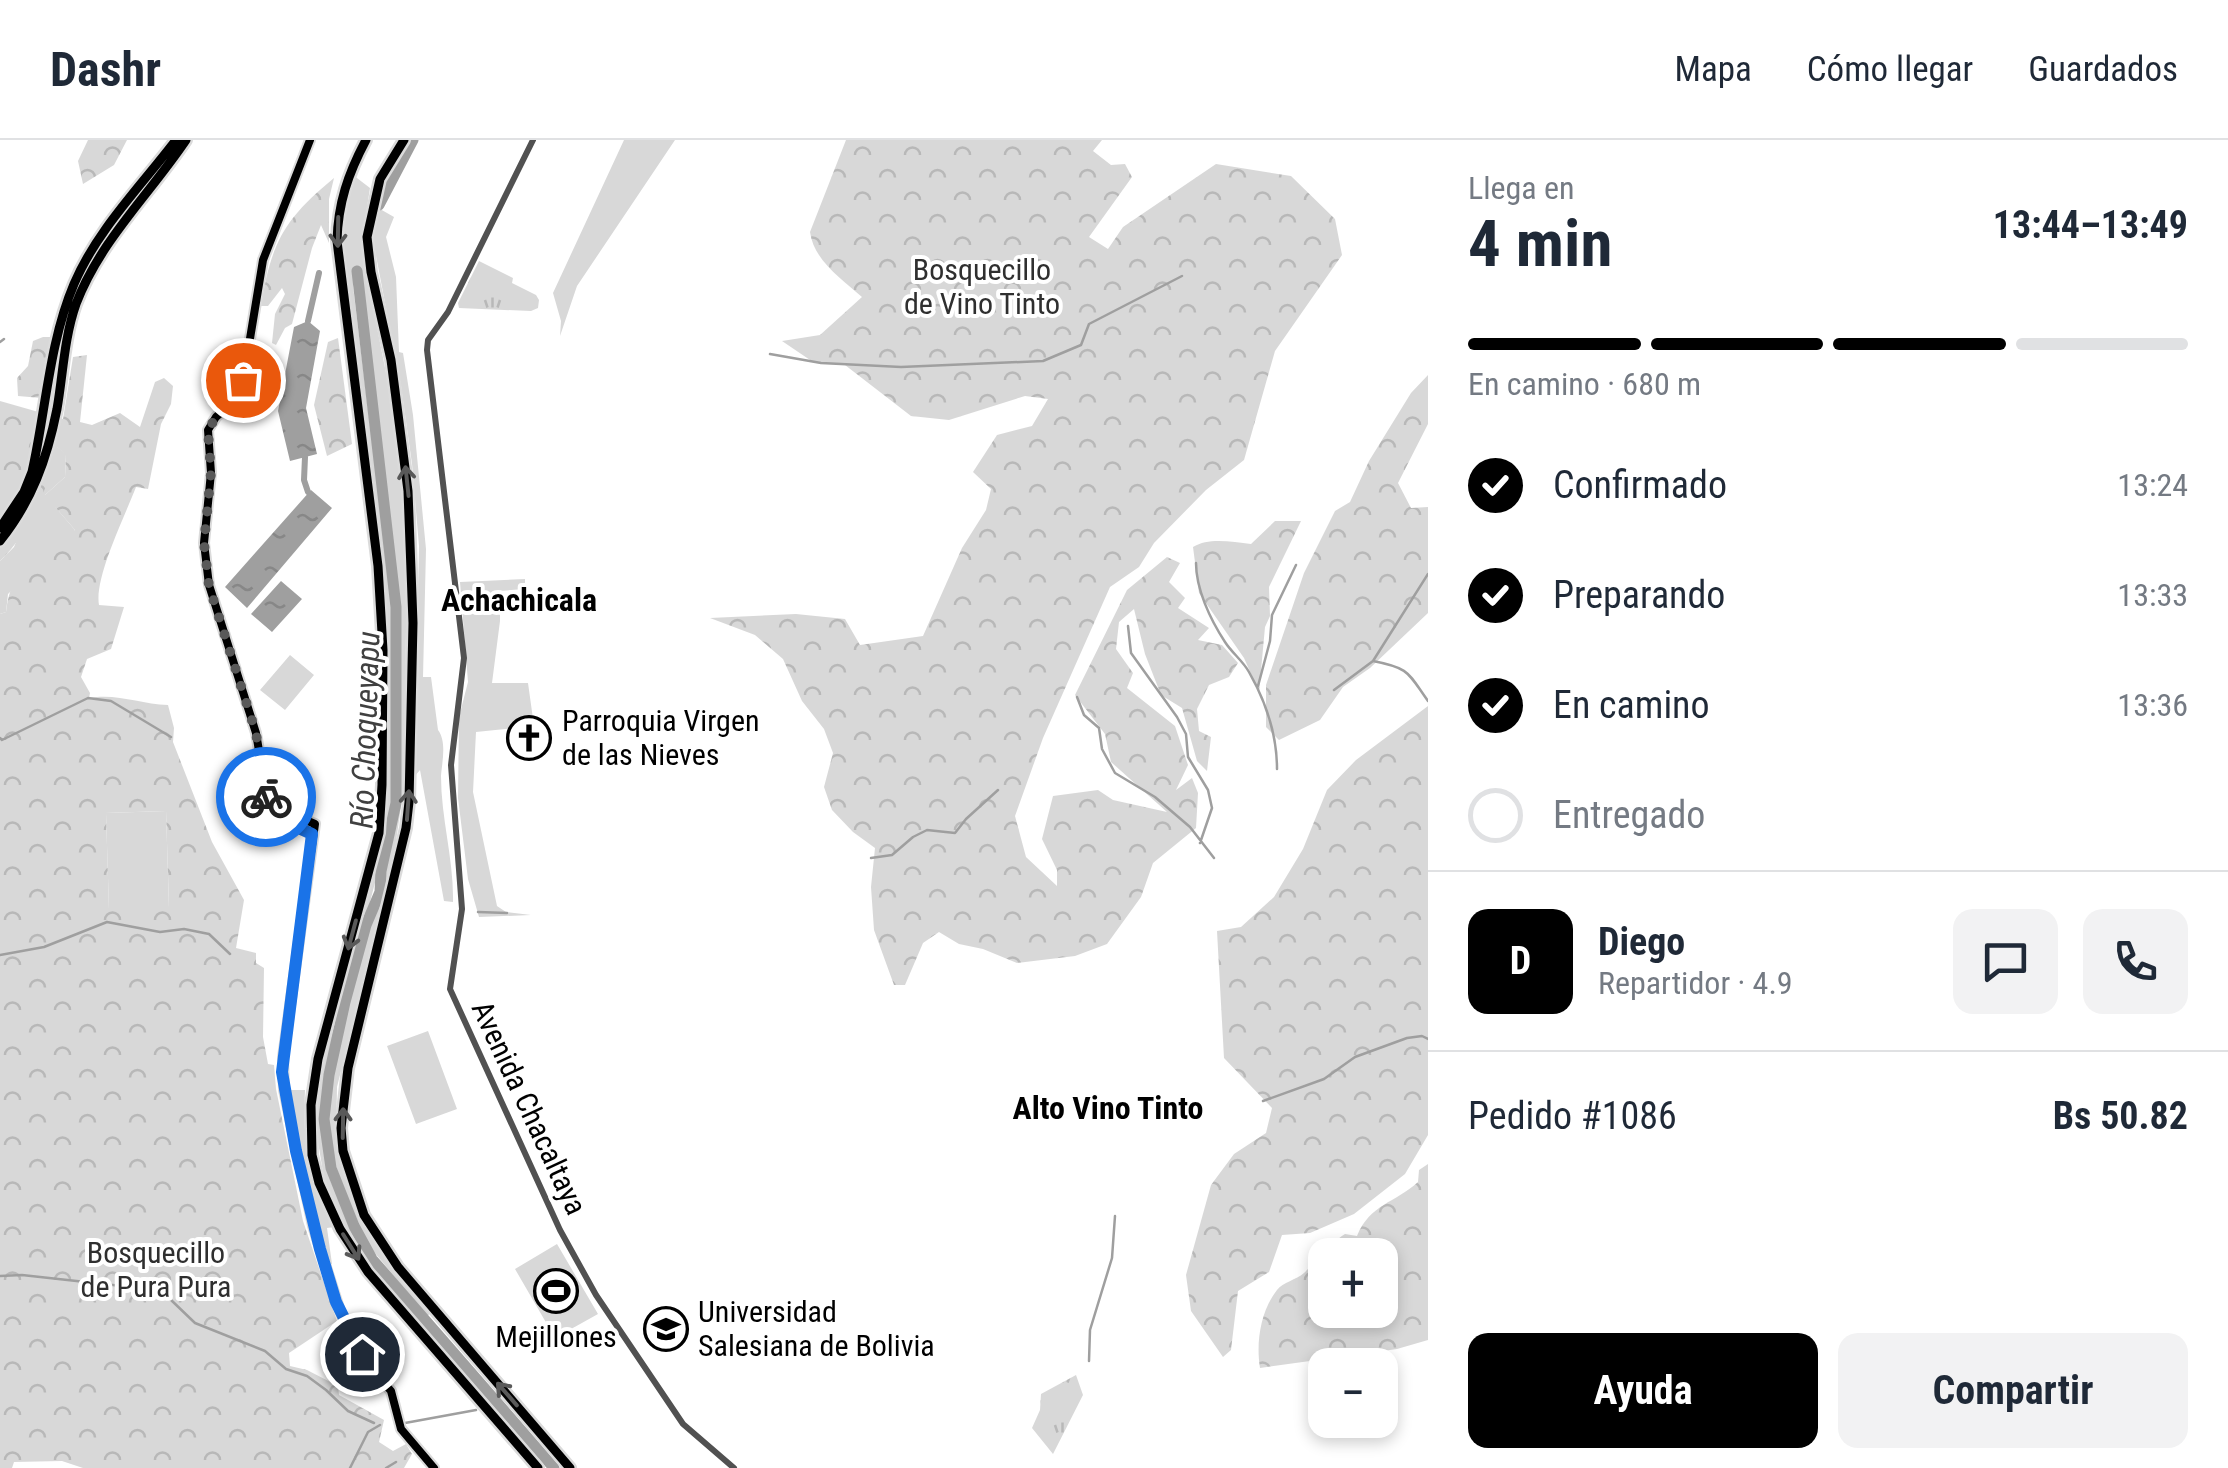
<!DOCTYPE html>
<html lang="es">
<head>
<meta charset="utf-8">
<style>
  :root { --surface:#fff; --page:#f2f2f3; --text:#1f2937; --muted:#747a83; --line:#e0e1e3; --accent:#000 }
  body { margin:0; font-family:"Roboto Condensed",sans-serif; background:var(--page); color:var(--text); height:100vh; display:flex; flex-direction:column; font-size:38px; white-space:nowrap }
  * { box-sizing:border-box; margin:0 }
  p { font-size:32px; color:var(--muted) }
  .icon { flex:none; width:55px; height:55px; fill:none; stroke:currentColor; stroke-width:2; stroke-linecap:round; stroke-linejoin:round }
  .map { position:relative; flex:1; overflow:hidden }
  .drawer { display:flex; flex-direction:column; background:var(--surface); width:800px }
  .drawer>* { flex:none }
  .fabs { position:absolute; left:1308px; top:1098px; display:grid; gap:20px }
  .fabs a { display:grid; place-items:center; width:90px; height:90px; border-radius:20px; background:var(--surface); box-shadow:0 5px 15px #0003; font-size:50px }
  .pin { position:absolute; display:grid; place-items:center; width:85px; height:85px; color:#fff; margin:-42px; border:5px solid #fff; border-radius:50%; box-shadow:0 2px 10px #0007 }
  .courier { position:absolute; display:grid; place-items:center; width:100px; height:100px; margin:-50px; border:8px solid #1a73e8; border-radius:50%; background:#fff; color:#222; box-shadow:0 2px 12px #0007 }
  .overview em { font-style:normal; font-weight:700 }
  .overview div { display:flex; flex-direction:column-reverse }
  .overview { display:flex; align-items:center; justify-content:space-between; height:170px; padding:0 40px }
  h1 { font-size:65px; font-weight:700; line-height:75px }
  .bar { display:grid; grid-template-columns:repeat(4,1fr); gap:15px 10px; align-content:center; height:120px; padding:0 40px }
  .bar i { height:12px; border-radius:8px; background:var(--line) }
  .bar .on { background:var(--accent) }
  .bar p { grid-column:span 4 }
  .line { display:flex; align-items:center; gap:25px; padding:0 40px; border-top:2px solid var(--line) }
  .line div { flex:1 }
  .round { display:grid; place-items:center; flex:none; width:105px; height:105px; border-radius:20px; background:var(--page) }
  ol { padding:0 40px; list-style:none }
  li { display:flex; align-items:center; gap:30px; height:110px }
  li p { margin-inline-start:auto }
  li .icon { padding:10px; border-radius:50%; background:var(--accent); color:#fff; stroke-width:4 }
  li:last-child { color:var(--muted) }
  li i { width:55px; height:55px; border:5px solid var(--line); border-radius:50% }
  .action { display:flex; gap:20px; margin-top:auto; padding:20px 40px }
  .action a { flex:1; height:115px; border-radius:20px; background:var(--accent); color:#fff; font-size:40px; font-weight:700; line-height:115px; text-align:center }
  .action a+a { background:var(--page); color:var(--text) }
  header { display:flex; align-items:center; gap:60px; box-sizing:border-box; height:140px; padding:0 50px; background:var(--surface); border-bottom:2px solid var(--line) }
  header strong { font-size:48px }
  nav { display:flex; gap:55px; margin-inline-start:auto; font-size:35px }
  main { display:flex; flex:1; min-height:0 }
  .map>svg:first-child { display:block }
</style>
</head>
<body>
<header>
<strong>Dashr</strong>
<nav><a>Mapa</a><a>Cómo llegar</a><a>Guardados</a></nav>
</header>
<main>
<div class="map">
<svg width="1428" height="1328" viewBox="0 0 1428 1328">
  <defs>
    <pattern id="forest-crowns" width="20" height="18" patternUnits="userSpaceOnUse" patternTransform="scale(2.5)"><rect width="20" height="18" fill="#d8d8d8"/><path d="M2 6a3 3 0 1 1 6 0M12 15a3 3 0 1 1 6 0" fill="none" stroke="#b8b8b8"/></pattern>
    <pattern id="park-tufts" width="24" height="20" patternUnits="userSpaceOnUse" patternTransform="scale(2.5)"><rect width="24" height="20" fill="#d8d8d8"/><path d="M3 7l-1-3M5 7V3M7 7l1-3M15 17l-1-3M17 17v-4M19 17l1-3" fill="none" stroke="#b8b8b8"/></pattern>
    <pattern id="water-ripples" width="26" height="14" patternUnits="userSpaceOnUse" patternTransform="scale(2.5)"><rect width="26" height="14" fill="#9f9f9f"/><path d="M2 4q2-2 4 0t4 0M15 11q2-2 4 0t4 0" fill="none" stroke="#878787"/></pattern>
  </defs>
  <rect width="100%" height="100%" fill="#fff"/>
  <path fill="#d8d8d8" d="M624 0H675L577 146 560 196 561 181 553 153Z
    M353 35 370 48 363 93 365 127 395 278 407 413 404 646 393 722 337 947 336 1004 361 1080 387 1122 431 1173 427 1176 370 1107 356 1082 333 1018 328 978 336 913 394 694 399 663 400 466 359 128 353 129V146L392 467V656L387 696 327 929 321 985 331 1042 362 1110 423 1179 417 1182 374 1132 345 1088 324 1038 315 984 323 924 379 706 387 649 385 462 342 95 343 71Z
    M380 69 394 77 386 97 396 137 399 212 403 213 413 275 426 409 423 537H431L438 590C447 602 442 622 441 636 441 679 454 720 453 762L444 761 420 630 414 637 419 406 412 324 401 246 372 95Z
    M56 306 66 314 65 337 45 355 75 390 8 454 6 472 0 474V421L14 407Z
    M525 439V449L500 451V481L492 543H528L534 586 476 592 473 652 497 766 506 772 531 775 479 777 468 739 458 658 459 577 468 542 460 442Z
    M290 515 314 535 285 570 260 550Z
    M166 671 169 768 109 770 106 673Z
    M428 891 457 969 416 984 387 906Z
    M289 950H305C303 1008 307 1035 334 1087L327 1088 332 1124 329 1125 317 1086Z
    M557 1104 598 1174 555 1198 515 1129Z"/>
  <path fill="url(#forest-crowns)" fill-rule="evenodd" d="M88 0H127L114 25 83 44 78 21Z
    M846 0H1102L1093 11 1111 25 1125 24 1132 37 1089 97 1108 109 1123 87 1216 24 1291 36 1335 79 1342 115 1275 211 1244 320 1206 350 1154 403 1139 427 1110 447 1043 598 1015 676 1026 717 1057 746V730L1042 699 1053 656 1098 650 1113 660 1167 672 1111 622 1105 594 1075 555 1127 450 1167 417 1180 423 1169 442 1185 458 1178 468 1209 488 1198 500 1222 505 1238 523 1229 537 1209 545 1197 569 1199 591 1211 597 1207 631 1197 621 1182 568 1161 555 1145 514 1134 469 1119 482 1116 509 1133 533 1127 548 1175 586 1188 625 1176 650 1192 638 1198 653 1196 688 1153 723 1141 757 1107 804 1075 816 1017 823 983 809 959 804 939 792 923 803 905 845H894L874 790 871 747 875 708 853 692 832 670 824 647 833 613 824 589 802 561 783 519 755 495 710 478 796 474 845 479 860 505 923 496 962 408 986 370 991 349 973 332 997 295 1032 286 1048 259 1025 256 949 280 911 276 845 225 813 222 782 201 820 195 862 157C842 139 814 121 810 92Z
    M334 38 329 59V103L321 85 312 108 292 184 285 188 276 205 272 203 275 174 285 154 282 148 268 166H261C271 103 284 79 334 38Z
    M43 197H53L41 258 18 256 17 238 28 226 33 201Z
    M338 198 352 304 327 316 314 265 328 202Z
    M87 215 80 282 92 285 120 273 140 287 155 242 164 238 173 246 171 264 161 284 148 349 136 347C125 376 94 438 99 465L124 467 111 509 87 519 81 537 90 553 89 558C117 553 140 564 168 565L174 588 173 602 212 702 244 760 236 808 256 813V823L264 828 263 897 268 924 274 925 276 949 303 1081 337 1181 289 1213 290 1226 307 1230 338 1246 339 1255 384 1280 379 1302 393 1311 406 1304 412 1314 404 1328H83L62 1321 14 1322 12 1328H0V474L6 472C12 425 35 410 75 390L56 368 44 364 45 355 65 337 66 315 57 307C48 348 31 391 0 421V261L63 279 73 217ZM166 671 169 767 109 769 106 673Z
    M1428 235V284L1398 343 1411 368 1428 367V473L1370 528 1343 547 1320 580 1279 600 1266 587V545L1304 433 1335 371 1350 362 1369 321 1411 253Z
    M1275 381H1301L1269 447 1270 476 1265 487 1259 552 1244 518 1199 453 1193 407C1209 397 1232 402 1251 404Z
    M1428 566V995L1405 1034 1354 1074 1310 1093 1282 1095 1269 1132 1238 1151 1231 1210 1223 1217 1191 1171 1186 1135 1211 1045 1234 1014 1266 993 1272 968 1224 918 1217 791 1241 787 1274 757 1303 709 1327 650 1356 620Z
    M1428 1024V1200L1397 1209 1260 1228C1256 1203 1260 1172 1277 1150 1283 1142 1296 1140 1304 1133 1320 1118 1325 1107 1345 1094L1357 1096C1370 1064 1395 1063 1418 1042L1419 1030ZM1325 1115H1380V1170H1325Z"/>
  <path fill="url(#park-tufts)" d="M479 121 513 138 512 143 536 155 539 160 538 168 531 171 459 168 458 163Z
    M1076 1235 1083 1255 1053 1314 1032 1288 1040 1270 1041 1254Z"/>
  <path fill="url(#water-ripples)" d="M308 181 320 191 306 268 317 314 290 321 278 271 294 187Z
    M311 350 332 368 247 468 225 447Z
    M281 441 302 459 272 492 251 474Z"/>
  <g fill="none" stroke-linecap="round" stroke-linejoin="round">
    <path stroke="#9f9f9f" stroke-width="2.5" d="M0 202 4 199
      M770 214 821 223 901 227 1043 221 1081 205 1089 184 1182 136
      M1196 423C1196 449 1210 479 1225 502 1232 513 1243 521 1249 532 1266 562 1277 595 1277 629
      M1128 486 1131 513 1177 577 1186 594 1188 617 1208 650 1212 668 1200 703
      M1373 521C1410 528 1408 533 1428 561
      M1258 546 1270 501 1272 475 1296 425
      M1334 550 1373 521 1428 434
      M1077 557 1084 575 1099 588 1102 609 1115 633 1155 657 1190 687 1214 718
      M0 598 2 600 88 558 111 561 171 597
      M871 718 892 715 913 697 927 690 955 693 966 679 998 650
      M478 772 507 773
      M0 815 44 807 107 782 160 792 184 789 209 794 230 814
      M1263 961 1324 939 1355 917 1407 898 1422 896 1428 899
      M0 1136 22 1135 149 1149 170 1159 195 1183 265 1211 286 1229 307 1236 326 1250 348 1271 374 1283
      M1089 1221 1090 1190 1112 1118 1115 1076
      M405 1283 476 1270
      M350 1328 368 1292 380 1285
      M386 1328 396 1322"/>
    <path stroke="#9f9f9f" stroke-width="6" d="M308 181 319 133
      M305 317 304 340 308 352"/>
    <path stroke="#9f9f9f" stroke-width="11" d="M379 65 413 0
      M357 131 396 467V663L381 731 380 752 366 785 345 862 329 935 324 979 331 1028 354 1086 372 1119 554 1328"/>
    <g stroke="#dbdbdb" stroke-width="12">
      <path id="major" d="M268 664 315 684 283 917 284 950 313 1086 340 1171 365 1221 391 1251 401 1289 434 1328
        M268 664 256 593 209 445 204 403 211 333 208 290 216 277 235 260 242 247 263 120 310 0
        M268 664 264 672 312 694"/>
    </g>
    <g stroke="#dbdbdb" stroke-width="14">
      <path id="highway" d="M366 0C348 34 338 63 337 101L378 426 383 510 382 645 379 693 318 919 311 965 312 1015 319 1043 340 1089 368 1132 538 1328
        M404 0 380 39 367 97 371 132 391 220 408 351 413 483 409 662 406 688 348 928 341 988 343 1011 364 1075 398 1127 570 1328
        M0 388 24 352 32 332C46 270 49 203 74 144 97 90 141 46 176 0
        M0 401C32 361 47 319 57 269 63 235 64 198 76 164 100 101 149 55 186 0"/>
    </g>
    <path stroke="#515151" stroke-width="6" d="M533 0 448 172 428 200 427 210 464 518 451 625 462 769 450 849 560 1090 596 1155 683 1284 734 1328"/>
    <use href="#major" stroke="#000" stroke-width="8"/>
    <use href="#highway" stroke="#000" stroke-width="9"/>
  </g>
  <defs><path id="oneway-shaft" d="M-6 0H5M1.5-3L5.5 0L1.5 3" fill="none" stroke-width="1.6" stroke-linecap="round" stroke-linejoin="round" transform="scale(2.5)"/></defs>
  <g stroke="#595959">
    <use href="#oneway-shaft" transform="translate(338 92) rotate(91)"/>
    <use href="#oneway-shaft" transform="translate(407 341) rotate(-96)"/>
    <use href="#oneway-shaft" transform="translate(408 665) rotate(-86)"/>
    <use href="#oneway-shaft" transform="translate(352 795) rotate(105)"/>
    <use href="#oneway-shaft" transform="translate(343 983) rotate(-89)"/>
    <use href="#oneway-shaft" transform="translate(351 1107) rotate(58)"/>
    <use href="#oneway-shaft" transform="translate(507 1254) rotate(-131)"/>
  </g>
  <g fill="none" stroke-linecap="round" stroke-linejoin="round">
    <path stroke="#595959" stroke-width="10" stroke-dasharray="0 18" d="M243 240 235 260 216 277 208 290 211 333 204 403 209 446 256 593 266 657"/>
    <path stroke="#1a73e8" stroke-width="12" d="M266 657 268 664 264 672 312 694 282 932 296 1011 320 1109 336 1162 362 1214"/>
  </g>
  <defs>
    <g id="church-ring" transform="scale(2.25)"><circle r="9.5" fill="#fff" stroke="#000" stroke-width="1.5"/><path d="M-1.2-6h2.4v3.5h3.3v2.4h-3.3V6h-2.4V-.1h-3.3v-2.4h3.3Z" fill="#000"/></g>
    <g id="stadium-ring" transform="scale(2.25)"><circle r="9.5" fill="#fff" stroke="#000" stroke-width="1.5"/><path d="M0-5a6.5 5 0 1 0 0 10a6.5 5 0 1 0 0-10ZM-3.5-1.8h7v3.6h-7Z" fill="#000"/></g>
    <g id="university-ring" transform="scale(2.25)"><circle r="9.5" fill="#fff" stroke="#000" stroke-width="1.5"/><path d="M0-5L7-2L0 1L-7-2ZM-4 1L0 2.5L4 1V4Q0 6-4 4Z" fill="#000"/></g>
  </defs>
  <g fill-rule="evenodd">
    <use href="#church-ring" x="529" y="598"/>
    <use href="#stadium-ring" x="556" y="1151"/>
    <use href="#university-ring" x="666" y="1189"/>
  </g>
  <g text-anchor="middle" stroke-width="8" stroke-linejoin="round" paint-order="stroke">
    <g font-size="30" fill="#2f2f2f" stroke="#fff">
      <text x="982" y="140">Bosquecillo<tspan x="982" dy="34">de Vino Tinto</tspan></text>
      <text x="156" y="1123">Bosquecillo<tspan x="156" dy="34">de Pura Pura</tspan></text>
    </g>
    <g font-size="30" fill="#000" stroke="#fff" text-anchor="start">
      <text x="562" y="591">Parroquia Virgen<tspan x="562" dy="34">de las Nieves</tspan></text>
      <text x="698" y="1182">Universidad<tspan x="698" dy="34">Salesiana de Bolivia</tspan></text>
      <text x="556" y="1207" text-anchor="middle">Mejillones</text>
    </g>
    <g font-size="30" fill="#000" stroke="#fff">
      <text transform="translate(529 968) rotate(65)" y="10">Avenida Chacaltaya</text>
    </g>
    <g font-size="32" font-weight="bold" fill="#000" stroke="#fff">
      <text x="519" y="471">Achachicala</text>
      <text x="1108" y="979">Alto Vino Tinto</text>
    </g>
    <g font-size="32" font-style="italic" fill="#404040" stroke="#fff">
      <text transform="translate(365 590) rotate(-88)" y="11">Río Choqueyapu</text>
    </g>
  </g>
</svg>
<div class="fabs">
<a>+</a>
<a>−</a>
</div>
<div class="pin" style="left:243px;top:240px;background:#ea580c"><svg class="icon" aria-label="bag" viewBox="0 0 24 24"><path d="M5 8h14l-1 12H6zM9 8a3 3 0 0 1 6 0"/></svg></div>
<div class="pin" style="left:362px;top:1214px;background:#1f2937"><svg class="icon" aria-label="home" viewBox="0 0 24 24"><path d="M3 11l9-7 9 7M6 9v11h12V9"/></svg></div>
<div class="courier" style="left:266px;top:657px"><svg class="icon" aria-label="bike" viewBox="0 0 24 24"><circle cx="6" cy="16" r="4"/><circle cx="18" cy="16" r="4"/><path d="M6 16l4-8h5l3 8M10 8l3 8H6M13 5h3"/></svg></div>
</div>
<section class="drawer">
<div class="overview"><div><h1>4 min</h1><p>Llega en</p></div><em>13:44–13:49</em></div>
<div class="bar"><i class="on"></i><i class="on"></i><i class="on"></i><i></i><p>En camino · 680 m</p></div>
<ol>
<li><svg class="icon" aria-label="check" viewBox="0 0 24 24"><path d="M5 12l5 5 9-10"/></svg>Confirmado<p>13:24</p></li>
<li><svg class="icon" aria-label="check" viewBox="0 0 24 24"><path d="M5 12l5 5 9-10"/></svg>Preparando<p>13:33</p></li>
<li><svg class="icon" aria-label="check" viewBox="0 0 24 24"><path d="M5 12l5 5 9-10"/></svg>En camino<p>13:36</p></li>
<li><i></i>Entregado</li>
</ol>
<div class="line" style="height:180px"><b class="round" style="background:var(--accent);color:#fff">D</b><div><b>Diego</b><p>Repartidor · 4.9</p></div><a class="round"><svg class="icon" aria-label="chat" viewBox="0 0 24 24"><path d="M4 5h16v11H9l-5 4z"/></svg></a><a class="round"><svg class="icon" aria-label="phone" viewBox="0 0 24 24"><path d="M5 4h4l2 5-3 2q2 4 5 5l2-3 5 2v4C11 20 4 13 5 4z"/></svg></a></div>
<div class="line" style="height:130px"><div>Pedido #1086</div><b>Bs 50.82</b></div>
<div class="action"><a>Ayuda</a><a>Compartir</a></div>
</section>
</main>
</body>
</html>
